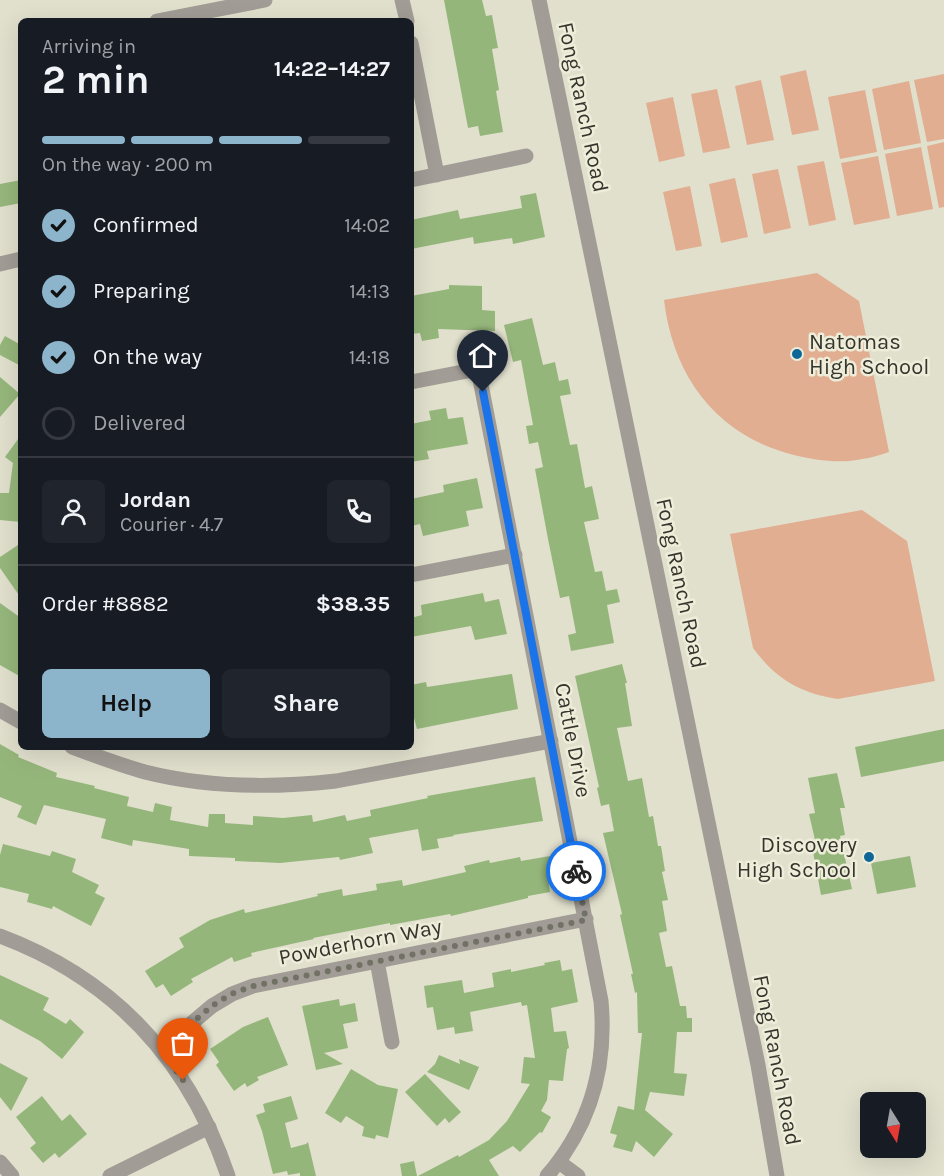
<!DOCTYPE html>
<html lang="en">
<head>
<meta charset="utf-8">
<style>
  :root { --surface:#171b24; --page:#20242c; --text:#f1f3f6; --muted:#9ea1a6; --line:#363941; --accent:#8cb4cb }
  body { margin:0; font-family:Karla,sans-serif; background:var(--page); color:var(--text); height:100vh; display:flex; flex-direction:column; font-size:22px; white-space:nowrap }
  * { box-sizing:border-box; margin:0 }
  p { font-size:20px; color:var(--muted) }
  .icon { flex:none; width:33px; height:33px; fill:none; stroke:currentColor; stroke-width:2; stroke-linecap:round; stroke-linejoin:round }
  .map { position:relative; flex:1; overflow:hidden }
  .drawer { position:absolute; left:18px; top:18px; width:396px; height:732px; display:flex; flex-direction:column; background:var(--surface); border-radius:9px; box-shadow:0 6px 24px #0002 }
  .drawer>* { flex:none }
  .needle { width:39px; rotate:169deg }
  .controls { position:absolute; left:860px; top:1092px; display:grid; gap:12px }
  .controls a { display:grid; place-items:center; width:66px; height:66px; border-radius:9px; background:var(--surface); box-shadow:0 6px 24px #0002; font-size:30px }
  .pin { position:absolute; display:grid; place-items:center; width:51px; height:51px; color:#fff; margin:-62px -26px; border-radius:50% 50% 50% 0; rotate:-45deg; box-shadow:0 0 6px #0007 }
  .pin .icon { rotate:45deg }
  .courier { position:absolute; display:grid; place-items:center; width:60px; height:60px; margin:-30px; border:4px solid #1a73e8; border-radius:50%; background:#fff; color:#222; box-shadow:0 2px 8px #0007 }
  .head em { font-style:normal; font-weight:700 }
  .head div { display:flex; flex-direction:column-reverse }
  .head { display:flex; align-items:center; justify-content:space-between; height:102px; padding:0 24px }
  h1 { font-size:39px; font-weight:700; line-height:45px }
  .bar { display:grid; grid-template-columns:repeat(4,1fr); gap:9px 6px; align-content:center; height:72px; padding:0 24px }
  .bar i { height:8px; border-radius:4px; background:var(--line) }
  .bar .active { background:var(--accent) }
  .bar p { grid-column:span 4 }
  .line { display:flex; align-items:center; gap:15px; padding:0 24px; border-top:2px solid var(--line) }
  .line div { flex:1 }
  .round { display:grid; place-items:center; flex:none; width:63px; height:63px; border-radius:9px; background:var(--page) }
  ol { padding:0 24px; list-style:none }
  li { display:flex; align-items:center; gap:18px; height:66px }
  li p { margin-inline-start:auto }
  li .icon { padding:6px; border-radius:50%; background:var(--accent); color:#111; stroke-width:4 }
  li:last-child { color:var(--muted) }
  li i { width:33px; height:33px; border:3px solid var(--line); border-radius:50% }
  .primary-button { display:flex; gap:12px; margin-top:auto; padding:12px 24px }
  .primary-button a { flex:1; height:69px; border-radius:9px; background:var(--accent); color:#111; font-size:24px; font-weight:700; line-height:69px; text-align:center }
  .primary-button a+a { background:var(--page); color:var(--text) }
  .map>svg:first-child { display:block }
</style>
</head>
<body>
<div class="map">
<svg width="944" height="1176" viewBox="0 0 944 1176">
  <rect width="100%" height="100%" fill="#e1e0cd"/>
  <path fill="#e1ae92" d="M806 70 819 130 792 135 780 76Z
    M944 74V139L927 142 914 80Z
    M761 80 774 140 747 145 735 86Z
    M909 81 921 143 884 150 872 89Z
    M717 89 730 148 703 153 691 94Z
    M865 90 877 152 840 159 828 97Z
    M673 97 685 156 659 162 646 103Z
    M944 142V207L939 208 927 146Z
    M921 147 933 209 897 216 885 154Z
    M878 156 890 218 854 225 841 163Z
    M824 161 836 220 809 226 797 166Z
    M778 169 791 228 764 234 752 174Z
    M735 178 748 237 721 243 709 184Z
    M690 186 702 246 676 251 663 192Z
    M817 273 859 301 889 452C880 455 871 458 862 459 840 464 815 460 794 455 717 436 673 377 664 300Z
    M862 510 907 541 935 681 838 699C800 693 776 679 753 648L730 534Z"/>
  <path fill="#95b67b" d="M444 0H482L486 16 492 15 498 48 492 49 499 90 496 91 503 132 480 136 478 126 468 128Z
    M21 180V203L0 207V184Z
    M536 193 545 237 513 244 512 238 474 244 473 237 411 249V220L458 210 460 219 522 208 520 196Z
    M449 285 482 286V310L495 311V331L438 329 439 338 422 341 420 333 411 334V296L449 289Z
    M532 318 543 365 555 362 559 381 568 379 571 394 560 396 570 445 577 444 585 488 592 486 599 519 584 522 595 572 602 571 606 591 617 589 620 602 607 605 614 643 571 651 568 635 576 633 569 596 560 598 548 539 535 469 543 467 538 442 529 444 526 426 533 425 521 360 513 362 504 325Z
    M5 336 21 345V366L0 355V345Z
    M0 377 20 394 0 417Z
    M446 408 448 419 463 417 468 444 427 451 429 459 411 462V424L431 420 429 411Z
    M21 435V522L0 520V493H9L13 463 5 457Z
    M477 478 483 508 466 511 469 526 423 536 420 524 411 526V499L444 492 443 485Z
    M21 543V598L0 568V557Z
    M483 593 485 602 499 599 507 634 475 640 471 626 411 637V618L422 615 421 605Z
    M0 603 21 618V677L0 665Z
    M622 664 627 683H625L632 726 617 728 628 781 642 778 649 817 653 816 658 846H661L665 871 662 872 668 900 662 901 667 931 659 933 666 967 672 966 680 1006H686L687 1018H692V1032H677L674 1073 687 1074 684 1096 650 1092 645 1110 673 1134 654 1157 636 1141 632 1152 613 1147 617 1135 610 1133 618 1106 634 1110 642 1033H638L637 992 635 993 631 974H633L620 915 622 914 603 833 614 831 609 804 601 806 597 788 599 787 575 676Z
    M512 674 518 709 417 729 413 714H411V685L426 682 427 687Z
    M944 729V761L861 777 855 747Z
    M0 744 19 755 18 757 57 773 56 777 95 786 94 788 129 797 127 806 153 812 155 803 172 807 170 820 208 827 209 814H225V823L253 825V816L283 818 312 815 313 822 345 815 347 821 371 816 370 810 428 798 427 796 535 777 543 821 453 835 454 836 437 839 439 848 422 851 418 829 369 838 373 853 340 860 339 857 280 863 235 861V858L189 856V849L133 840 132 846 101 838 106 819 44 805 36 825 17 817 22 806 0 797Z
    M837 773 845 808H840L845 835 840 836 852 889 821 895 811 841 815 840 809 814 815 813 808 778Z
    M3 844 50 856 52 851 76 859 72 872 99 885 95 893 105 898 91 926 53 906 52 909 27 902 29 894 0 887V855Z
    M550 856 554 878 548 879 550 892 528 896V898L451 916 450 914 390 925V923L313 938 314 939 251 953 252 956 234 962 232 957 191 979 193 982 171 996 163 984 156 988 145 971 184 947 179 938 210 920 244 909 245 913 318 896 317 894 342 889 343 896 377 890 376 884 402 880 403 886 466 872 464 866 489 860 490 863 520 857 521 861Z
    M910 856 916 887 877 894 871 863Z
    M560 960 562 971 572 969 578 1002 551 1008 554 1032 566 1031 569 1048 567 1049 563 1081 549 1080 547 1100 541 1111 551 1117 542 1133 540 1132 520 1152 513 1146 489 1160 499 1176H418L458 1155 459 1157 489 1140 507 1121 530 1084 521 1083 524 1057 535 1058 527 1005 522 1006 521 1002 470 1012 473 1031 455 1034 454 1027 437 1030 433 1007 427 1008 424 986 462 980 464 993 494 987 492 973 511 969V972L545 965 544 963Z
    M0 975 49 998 43 1010 66 1024 70 1019 84 1032 62 1059 40 1041 0 1019Z
    M339 999 340 1006 355 1003 358 1021 343 1024 348 1048 324 1053 343 1064 316 1070 302 1006Z
    M268 1017 288 1065 257 1077 259 1080 247 1087 245 1083 234 1091 216 1065 219 1062 210 1049 243 1027Z
    M439 1055 460 1064 459 1059 479 1067 469 1090 427 1072 435 1064Z
    M0 1063 28 1078 11 1111 0 1097Z
    M351 1069 378 1085 398 1089 388 1138 376 1135 375 1139 362 1136 364 1127 346 1116 341 1123 325 1113Z
    M425 1074 461 1112 449 1123 445 1118 437 1126 405 1092Z
    M42 1096 62 1121 70 1114 87 1134 59 1158 55 1153 43 1163 30 1148 36 1143 16 1117Z
    M291 1096 298 1119 285 1123 291 1148 306 1144 308 1142 316 1176H300V1173L288 1175 287 1171 273 1174 262 1131 256 1115 265 1112 263 1104Z
    M414 1161 417 1176H402L400 1164Z"/>
  <g fill="none" stroke-linecap="round" stroke-linejoin="round">
    <path stroke="#a19c95" stroke-width="15" d="M402 0 407 21
      M539 0 758 1065 777 1176
      M157 21 265 0
      M411 43 437 175
      M411 180 526 156
      M0 264 21 259
      M411 382 478 369 601 1001C607 1067 591 1125 547 1176
      M411 575 515 555
      M0 710 21 722
      M72 747C96 756 120 765 145 772 208 788 273 788 336 781L551 741
      M377 961 392 1042
      M161 1049 212 1006 232 994 253 986 586 919
      M0 1162 12 1176
      M559 1162 578 1176
      M110 1176 209 1127"/>
    <path stroke="#a19c95" stroke-width="15" d="M0 936C115 979 189 1060 228 1176"/>
  </g>
  <g fill="none" stroke-linecap="round" stroke-linejoin="round">
    <path stroke="#717165" stroke-width="6" stroke-dasharray="0 10.8" d="M183 1080 161 1049 212 1006 231 994 253 986 586 920 576 871"/>
    <path stroke="#1a73e8" stroke-width="8" d="M483 392 576 871"/>
  </g>
  <g fill="#106797" stroke="#eeedda" stroke-width="2">
    <circle cx="797" cy="354" r="6"/>
    <circle cx="869" cy="857" r="6"/>
  </g>
  <g text-anchor="middle" stroke-width="5" stroke-linejoin="round" paint-order="stroke">
    <g font-size="22" fill="#35352d" stroke="#eeedda">
      <text transform="translate(584 107) rotate(78)" y="8">Fong Ranch Road</text>
      <text transform="translate(682 583) rotate(78)" y="8">Fong Ranch Road</text>
      <text transform="translate(574 740) rotate(79)" y="8">Cattle Drive</text>
      <text transform="translate(360 941) rotate(-11)" y="8">Powderhorn Way</text>
      <text transform="translate(778 1060) rotate(79)" y="8">Fong Ranch Road</text>
    </g>
    <g font-size="22" fill="#35352d" stroke="#eeedda" text-anchor="start">
      <text x="809" y="349">Natomas<tspan x="809" dy="25">High School</tspan></text>
      <text x="857" y="852" text-anchor="end">Discovery<tspan x="857" dy="25">High School</tspan></text>
    </g>
  </g>
</svg>
<div class="controls">
<a><svg class="needle" viewBox="-14 -14 28 28"><path d="M0-13l5 13h-10z" fill="#e53935"/><path d="M0 13l5-13h-10z" fill="#9ea1a6"/></svg></a>
</div>
<div class="pin" style="left:183px;top:1080px;background:#ea580c"><svg class="icon" aria-label="bag" viewBox="0 0 24 24"><path d="M5 8h14l-1 12H6zM9 8a3 3 0 0 1 6 0"/></svg></div>
<div class="pin" style="left:483px;top:392px;background:#1f2937"><svg class="icon" aria-label="home" viewBox="0 0 24 24"><path d="M3 11l9-7 9 7M6 9v11h12V9"/></svg></div>
<div class="courier" style="left:576px;top:871px"><svg class="icon" aria-label="bike" viewBox="0 0 24 24"><circle cx="6" cy="16" r="4"/><circle cx="18" cy="16" r="4"/><path d="M6 16l4-8h5l3 8M10 8l3 8H6M13 5h3"/></svg></div>
<section class="drawer">
<div class="head"><div><h1>2 min</h1><p>Arriving in</p></div><em>14:22–14:27</em></div>
<div class="bar"><i class="active"></i><i class="active"></i><i class="active"></i><i></i><p>On the way · 200 m</p></div>
<ol>
<li><svg class="icon" aria-label="check" viewBox="0 0 24 24"><path d="M5 12l5 5 9-10"/></svg>Confirmed<p>14:02</p></li>
<li><svg class="icon" aria-label="check" viewBox="0 0 24 24"><path d="M5 12l5 5 9-10"/></svg>Preparing<p>14:13</p></li>
<li><svg class="icon" aria-label="check" viewBox="0 0 24 24"><path d="M5 12l5 5 9-10"/></svg>On the way<p>14:18</p></li>
<li><i></i>Delivered</li>
</ol>
<div class="line" style="height:108px"><a class="round"><svg class="icon" aria-label="person" viewBox="0 0 24 24"><circle cx="12" cy="8" r="4"/><path d="M4 21q1-7 8-7t8 7"/></svg></a><div><b>Jordan</b><p>Courier · 4.7</p></div><a class="round"><svg class="icon" aria-label="phone" viewBox="0 0 24 24"><path d="M5 4h4l2 5-3 2q2 4 5 5l2-3 5 2v4C11 20 4 13 5 4z"/></svg></a></div>
<div class="line" style="height:78px"><div>Order #8882</div><b>$38.35</b></div>
<div class="primary-button"><a>Help</a><a>Share</a></div>
</section>
</div>
</body>
</html>
